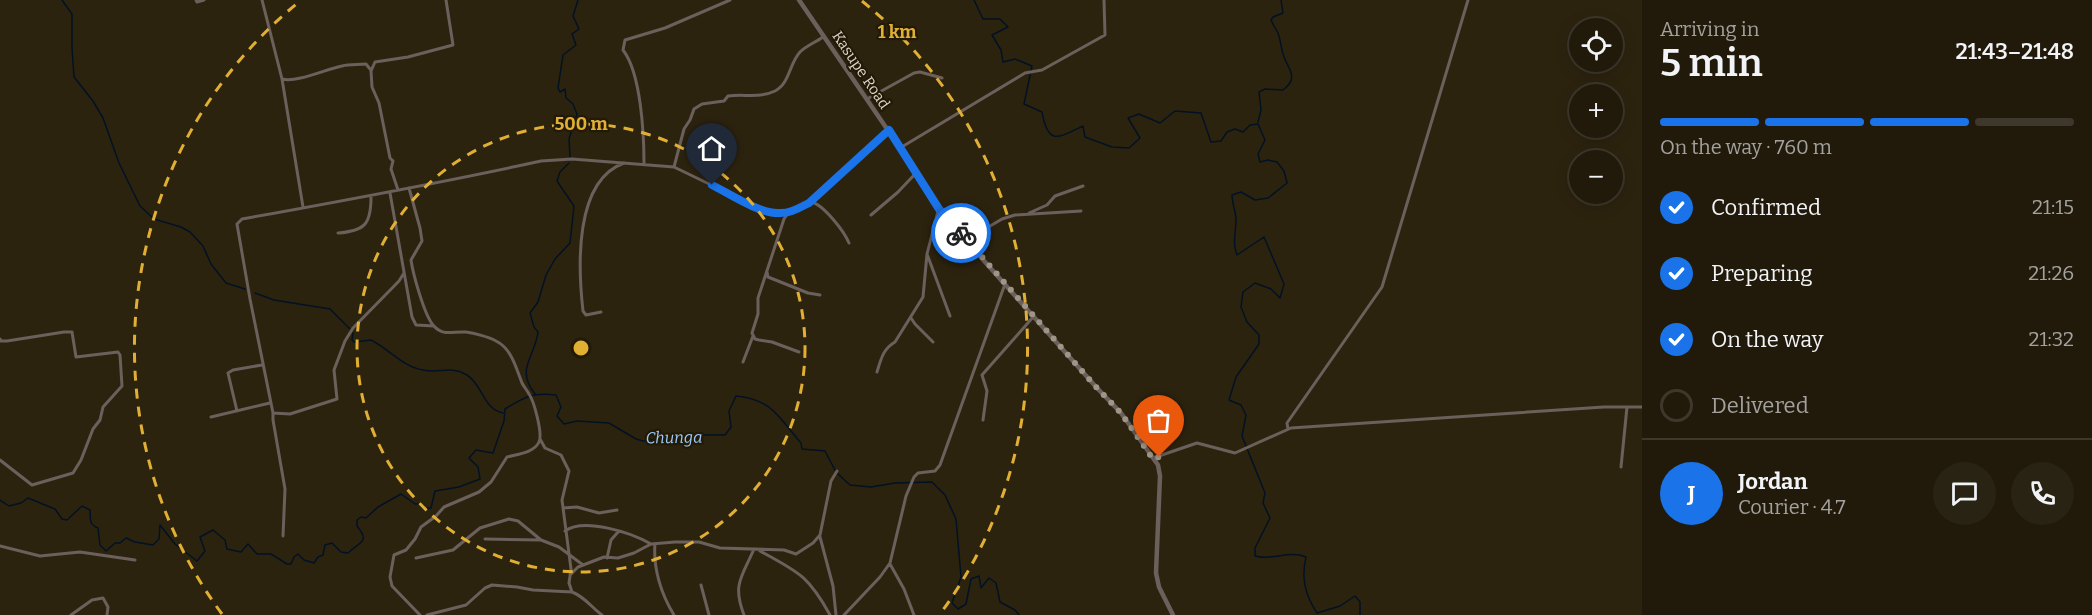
<!DOCTYPE html>
<html lang="en">
<head>
<meta charset="utf-8">
<style>
  :root { --surface:#211a0b; --page:#292314; --text:#f1f3f6; --muted:#a2a19d; --line:#3e382c; --accent:#1a73e8 }
  body { margin:0; font-family:Bitter,serif; background:var(--page); color:var(--text); height:100vh; display:flex; flex-direction:column; font-size:22px; white-space:nowrap }
  * { box-sizing:border-box; margin:0 }
  p { font-size:20px; color:var(--muted) }
  .icon { flex:none; width:33px; height:33px; fill:none; stroke:currentColor; stroke-width:2; stroke-linecap:round; stroke-linejoin:round }
  .map { position:relative; flex:1; overflow:hidden }
  .sheet { display:flex; flex-direction:column; background:var(--surface); width:450px }
  .sheet>* { flex:none }
  .controls { position:absolute; left:1569px; top:18px; display:grid; gap:12px }
  .controls a { display:grid; place-items:center; width:54px; height:54px; border-radius:50%; background:var(--surface); box-shadow:0 3px 15px #0003,0 0 0 2px var(--line); font-size:30px }
  .pin { position:absolute; display:grid; place-items:center; width:51px; height:51px; color:#fff; margin:-62px -26px; border-radius:50% 50% 50% 0; rotate:-45deg; box-shadow:0 0 6px #0007 }
  .pin .icon { rotate:45deg }
  .courier { position:absolute; display:grid; place-items:center; width:60px; height:60px; margin:-30px; border:4px solid #1a73e8; border-radius:50%; background:#fff; color:#222; box-shadow:0 2px 8px #0007 }
  .summary em { font-style:normal; font-weight:600 }
  .summary div { display:flex; flex-direction:column-reverse }
  .summary { display:flex; align-items:center; justify-content:space-between; height:102px; padding:0 18px }
  h1 { font-size:39px; font-weight:600; line-height:45px }
  .bar { display:grid; grid-template-columns:repeat(4,1fr); gap:9px 6px; align-content:center; height:72px; padding:0 18px }
  .bar i { height:8px; border-radius:4px; background:var(--line) }
  .bar .current { background:var(--accent) }
  .bar p { grid-column:span 4 }
  .line { display:flex; align-items:center; gap:15px; padding:0 18px; border-top:2px solid var(--line) }
  .line div { flex:1 }
  .round { display:grid; place-items:center; flex:none; width:63px; height:63px; border-radius:32px; background:var(--page) }
  ol { padding:0 18px; list-style:none }
  li { display:flex; align-items:center; gap:18px; height:66px }
  li p { margin-inline-start:auto }
  li .icon { padding:6px; border-radius:50%; background:var(--accent); color:#fff; stroke-width:4 }
  li:last-child { color:var(--muted) }
  li i { width:33px; height:33px; border:3px solid var(--line); border-radius:50% }
  main { display:flex; flex:1; min-height:0 }
  .map>svg:first-child { display:block }
</style>
</head>
<body>
<main>
<div class="map">
<svg width="1642" height="615" viewBox="0 0 1642 615">
  <rect width="100%" height="100%" fill="#2c230f"/>
  <g fill="none" stroke-linecap="round" stroke-linejoin="round">
    <path stroke="#021224" stroke-width="1.5" d="M62 0 72 14V48L74 77 93 101 103 118 119 163 140 206 154 219 181 227 190 232 203 246 211 264 226 283 245 289
      M974 0 983 19H1000L1008 27 992 35 1001 50 1003 62 1015 59 1032 66 1024 104 1042 112C1048 146 1058 138 1083 126L1085 137 1112 147 1129 148 1140 138 1128 118 1139 114 1160 123 1175 111 1201 113 1211 142 1221 141 1227 132 1235 129 1243 132 1250 125 1258 124 1265 140 1258 154 1260 162 1268 160 1277 162 1284 171 1287 183 1268 198 1255 200 1241 192 1232 195C1232 203 1236 212 1236 220 1236 233 1232 242 1237 255L1264 237 1284 284 1280 298 1271 289 1255 283 1243 292 1241 307 1247 322 1259 335V344L1236 377 1229 400 1241 405 1246 415 1242 436 1265 493 1263 503 1270 518 1255 548V556C1272 561 1289 550 1306 557 1301 578 1305 595 1317 613L1340 606 1355 596 1360 602V615
      M1258 122 1261 110 1259 92 1265 89 1283 90C1299 78 1289 70 1284 57 1281 49 1281 41 1278 33 1276 29 1273 25 1271 20L1273 17 1283 13 1281 0
      M570 157 569 139 577 114 573 104 566 98 565 89 560 92 558 88 563 55 576 45 572 34 579 29 573 16 578 0
      M255 293 274 300 330 309 350 329
      M353 333 352 340 354 342 371 340C389 349 403 367 423 370 439 374 451 365 467 375 483 385 483 409 503 413
      M535 394C515 369 535 357 538 332L534 327 530 313 538 302 546 275 555 259 570 243 574 206 557 181 560 172 569 163
      M0 500 9 506 21 503 28 498 55 509 62 519 67 520 82 506 90 510C91 519 88 524 98 528L100 545 106 551 115 543H120L126 538 135 542 153 545 159 539 160 525 175 544 197 561 205 551 200 537 213 530 225 540 227 549 241 552 248 544 257 554H271L287 564H291L294 557 298 554 304 560 314 563 318 557 323 555 325 545 332 543 341 552 348 553C361 541 370 542 357 526V520L361 517 366 518 378 507 401 494 415 504H418L424 509 431 508 435 491 459 487 480 479 478 467 469 458 476 450 493 453 504 421 505 409C525 397 532 392 556 395L561 407 557 416 564 424 577 421 609 423 636 439 643 441 657 439 684 440H693L700 435H725L731 427 729 411 736 396C772 399 779 418 801 443L802 449 825 451 836 472 850 485 871 487 895 483 932 482 945 495 956 519 961 577 952 603 958 609 966 604 971 579 979 576 981 588 989 578 996 583 1000 602 1015 610 1019 615"/>
    <path stroke="#6b605b" stroke-width="3" d="M196 0 197 2 204 0
      M262 0 282 79C297 83 326 69 342 66 350 64 358 65 366 64L370 69
      M282 79 303 207
      M867 99 914 73 920 72 942 78
      M900 148 1025 73 1042 70 1105 35 1104 0
      M644 164C644 134 641 73 623 50L625 40 665 28 730 0
      M674 167 684 129 690 120 694 109 702 104 724 101 728 96C742 94 761 98 775 91 790 83 789 64 800 52 806 46 816 42 823 37
      M409 188 420 228 422 241 411 260C413 274 424 314 433 325 443 337 452 331 466 332 474 333 489 337 496 341 512 349 516 368 522 383 524 387 527 390 529 394 534 401 543 434 539 442 534 453 517 454 507 457L491 482 479 492 444 507 436 516 421 527 415 539 406 550 394 555 390 577 392 586 420 615
      M398 190 391 169 393 161 390 158 379 103 372 87 371 71 375 62 408 57 453 45 446 0
      M390 193 412 317 416 325 434 326
      M811 202C823 204 844 231 849 243
      M938 211 927 254 950 316
      M788 213 784 219 758 298V314L752 333 755 339 759 340 772 342 799 352
      M1029 213 1047 205 1055 196 1083 186
      M871 215 898 192 916 173
      M338 233C365 231 371 224 371 197
      M963 236 980 232 1002 219 1015 215 1081 211
      M767 272 768 277 808 293 820 295
      M404 273 399 281 353 328 345 341 334 370 337 399 290 414 273 413 250 299 237 224 242 219C342 201 441 183 541 161L572 159 674 167 763 210 777 213 785 212 809 203 889 130
      M601 312 586 315 583 311C578 267 574 181 624 163
      M911 318 915 324 933 342
      M0 339 1 341H7L64 332H72L76 357 118 352 120 355 122 386 103 407 100 420 93 429 81 460 73 473 32 485 0 460
      M743 362 753 336
      M877 372C881 359 883 349 895 342L923 297 927 254
      M237 411 228 373 233 370 262 365
      M273 413V420L285 489 283 536
      M211 417 270 403
      M983 420 987 391 982 375 1034 316
      M1288 429 1287 423 1382 287 1468 0
      M540 439 545 448 561 455 569 471 562 500 571 569 569 583 572 592C585 597 591 607 602 615
      M1153 458 1197 443 1235 453 1291 428 1604 407H1642
      M1621 467 1627 407
      M563 508 577 507 599 513 617 510
      M565 531C584 517 632 533 651 544
      M820 537 833 586 836 615
      M485 539 541 540 559 547 583 565
      M655 544C653 568 661 594 674 615
      M0 546 40 556 80 552 135 560
      M760 551C798 572 808 575 830 615
      M416 558 453 550 480 528 509 519 518 521 541 540
      M607 558 611 540 618 532
      M890 564 904 589 914 615
      M570 575 578 567 604 557 618 558 634 553 651 544 675 542H699L720 548 784 550 796 554 813 543 820 535 831 481 837 471
      M701 585 709 615
      M71 615 92 600 103 598 108 607 107 615
      M427 615 466 605 485 588 492 585 517 587 533 590 572 592
      M744 615C732 584 742 577 754 549
      M844 615 880 577 890 563 906 496 914 477 918 473 935 471 940 465 1005 284"/>
    <path stroke="#6b605b" stroke-width="4.5" d="M799 0 900 148 938 209 1097 388 1121 413 1158 465 1160 476 1156 573 1159 587 1173 615"/>
  </g>
  <g fill="none" stroke-linecap="round" stroke-linejoin="round">
    <path stroke="#9e9789" stroke-width="6" stroke-dasharray="0 10.8" d="M961 233 1097 388 1121 413 1153 459 1159 457"/>
    <path stroke="#1a73e8" stroke-width="8" d="M712 185C730 194 758 213 778 213 789 214 799 208 809 203L889 130 939 209 961 233"/>
  </g>
  <g fill="none" stroke="#e1af34" stroke-width="3" stroke-dasharray="10 8">
    <circle cx="581" cy="348" r="224"/>
    <path d="M222 614A447 447 0 0 1 300 1M862 1A447 447 0 0 1 940 614"/>
  </g>
  <g text-anchor="middle" stroke-width="4.5" stroke-linejoin="round" paint-order="stroke">
    <g font-size="15" fill="#dcd6ca" stroke="#221a06">
      <text transform="translate(861 70) rotate(56)" y="5">Kasupe Road</text>
    </g>
    <g font-size="16" font-style="italic" fill="#9ccbfa" stroke="#221a06">
      <text transform="translate(674 437) rotate(-1)" y="6">Chunga</text>
    </g>
  </g>
  <circle cx="581" cy="348" r="9" fill="#e1af34" stroke="#221a06" stroke-width="3"/>
  <g font-size="18" text-anchor="middle" font-weight="bold" fill="#e1af34" stroke="#221a06" stroke-width="4.5" stroke-linejoin="round" paint-order="stroke">
    <text x="897" y="38">1 km</text>
    <text x="581" y="130">500 m</text>
  </g>
</svg>
<div class="controls">
<a><svg class="icon" aria-label="locate" viewBox="0 0 24 24"><circle cx="12" cy="12" r="6"/><path d="M12 2v4M12 18v4M2 12h4M18 12h4"/></svg></a>
<a>+</a>
<a>−</a>
</div>
<div class="pin" style="left:1159px;top:457px;background:#ea580c"><svg class="icon" aria-label="bag" viewBox="0 0 24 24"><path d="M5 8h14l-1 12H6zM9 8a3 3 0 0 1 6 0"/></svg></div>
<div class="pin" style="left:712px;top:185px;background:#1f2937"><svg class="icon" aria-label="home" viewBox="0 0 24 24"><path d="M3 11l9-7 9 7M6 9v11h12V9"/></svg></div>
<div class="courier" style="left:961px;top:233px"><svg class="icon" aria-label="bike" viewBox="0 0 24 24"><circle cx="6" cy="16" r="4"/><circle cx="18" cy="16" r="4"/><path d="M6 16l4-8h5l3 8M10 8l3 8H6M13 5h3"/></svg></div>
</div>
<section class="sheet">
<div class="summary"><div><h1>5 min</h1><p>Arriving in</p></div><em>21:43–21:48</em></div>
<div class="bar"><i class="current"></i><i class="current"></i><i class="current"></i><i></i><p>On the way · 760 m</p></div>
<ol>
<li><svg class="icon" aria-label="check" viewBox="0 0 24 24"><path d="M5 12l5 5 9-10"/></svg>Confirmed<p>21:15</p></li>
<li><svg class="icon" aria-label="check" viewBox="0 0 24 24"><path d="M5 12l5 5 9-10"/></svg>Preparing<p>21:26</p></li>
<li><svg class="icon" aria-label="check" viewBox="0 0 24 24"><path d="M5 12l5 5 9-10"/></svg>On the way<p>21:32</p></li>
<li><i></i>Delivered</li>
</ol>
<div class="line" style="height:108px"><b class="round" style="background:var(--accent);color:#fff">J</b><div><b>Jordan</b><p>Courier · 4.7</p></div><a class="round"><svg class="icon" aria-label="chat" viewBox="0 0 24 24"><path d="M4 5h16v11H9l-5 4z"/></svg></a><a class="round"><svg class="icon" aria-label="phone" viewBox="0 0 24 24"><path d="M5 4h4l2 5-3 2q2 4 5 5l2-3 5 2v4C11 20 4 13 5 4z"/></svg></a></div>
</section>
</main>
</body>
</html>
